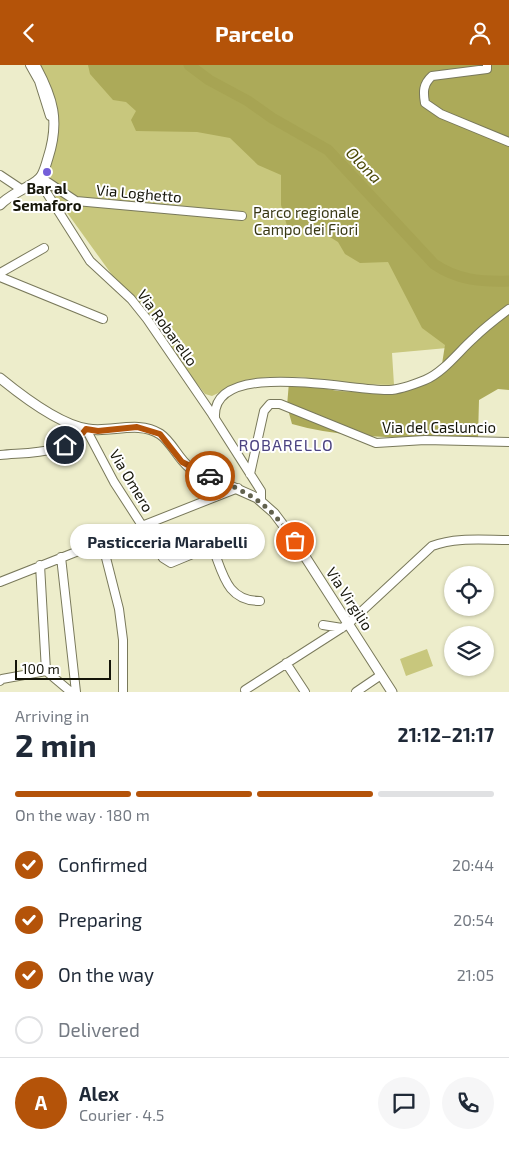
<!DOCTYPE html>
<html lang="en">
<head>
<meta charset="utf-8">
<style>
  :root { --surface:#fff; --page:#f6f6f7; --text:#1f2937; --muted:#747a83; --line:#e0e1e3; --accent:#b45309 }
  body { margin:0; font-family:"Exo 2",sans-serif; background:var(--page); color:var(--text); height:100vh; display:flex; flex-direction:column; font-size:19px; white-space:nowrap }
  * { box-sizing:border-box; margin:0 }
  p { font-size:16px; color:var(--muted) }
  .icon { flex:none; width:28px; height:28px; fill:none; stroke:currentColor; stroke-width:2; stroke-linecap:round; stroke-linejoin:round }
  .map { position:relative; height:627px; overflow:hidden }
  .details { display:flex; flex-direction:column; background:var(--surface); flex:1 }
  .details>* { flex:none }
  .tools { position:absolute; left:444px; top:501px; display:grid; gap:10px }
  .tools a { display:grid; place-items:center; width:50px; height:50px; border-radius:50%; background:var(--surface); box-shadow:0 1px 4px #0004; font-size:25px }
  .scale { position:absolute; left:15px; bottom:12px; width:96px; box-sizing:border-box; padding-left:5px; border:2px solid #151509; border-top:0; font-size:14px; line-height:18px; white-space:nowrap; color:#151509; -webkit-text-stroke:4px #fff; paint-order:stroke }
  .pin { position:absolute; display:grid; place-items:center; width:42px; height:42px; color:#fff; margin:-21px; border:2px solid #fff; border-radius:50%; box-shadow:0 1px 5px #0007 }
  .courier { position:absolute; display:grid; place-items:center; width:50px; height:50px; margin:-25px; border:4px solid #b45309; border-radius:50%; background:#fff; color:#222; box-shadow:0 1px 6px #0007 }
  .bubble { position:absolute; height:35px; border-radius:18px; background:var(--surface); box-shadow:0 1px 4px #0004; font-size:16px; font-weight:700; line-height:35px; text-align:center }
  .head em { font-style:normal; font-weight:700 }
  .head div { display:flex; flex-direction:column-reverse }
  .head { display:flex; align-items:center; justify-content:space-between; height:85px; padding:0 15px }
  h1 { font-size:32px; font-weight:700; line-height:38px }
  .bar { display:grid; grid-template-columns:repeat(4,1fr); gap:8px 5px; align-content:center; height:60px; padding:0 15px }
  .bar i { height:6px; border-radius:4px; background:var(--line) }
  .bar .active { background:var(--accent) }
  .bar p { grid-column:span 4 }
  .line { display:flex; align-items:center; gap:12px; padding:0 15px; border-top:1px solid var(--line) }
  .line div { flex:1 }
  .round { display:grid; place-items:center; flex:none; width:52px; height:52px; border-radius:26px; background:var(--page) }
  ol { padding:0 15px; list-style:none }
  li { display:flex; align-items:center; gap:15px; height:55px }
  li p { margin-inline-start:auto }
  li .icon { padding:5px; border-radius:50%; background:var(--accent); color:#fff; stroke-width:4 }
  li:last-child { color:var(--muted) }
  li i { width:28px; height:28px; border:2px solid var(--line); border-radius:50% }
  header { display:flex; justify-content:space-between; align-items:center; height:65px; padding:0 15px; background:var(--accent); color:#fff; font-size:22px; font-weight:700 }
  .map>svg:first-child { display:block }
</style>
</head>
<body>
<header><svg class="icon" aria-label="back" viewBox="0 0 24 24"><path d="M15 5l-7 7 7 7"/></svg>Parcelo<svg class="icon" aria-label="person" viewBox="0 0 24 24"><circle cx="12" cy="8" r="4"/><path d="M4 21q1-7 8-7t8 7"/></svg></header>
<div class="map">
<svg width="509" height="627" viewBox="0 0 509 627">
  <rect width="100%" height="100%" fill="#ededcb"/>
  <path fill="#c8c77d" d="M40 0H509L458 282 392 288 394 320 344 319 301 312H269L246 315 212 331 205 329 120 221 50 124 51 101 59 55 52 25Z
    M427 584 433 601 406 611 400 594Z"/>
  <path fill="#acaa59" d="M88 0H509V325L498 324 479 335 478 372C416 372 352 376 292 359L287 341 289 317 338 326 391 328 419 315 442 299 445 280 422 263 388 197 360 198 345 189 338 177 320 166 287 161 281 140V110L258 100 230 73 197 67 136 66 131 55 136 46 126 37 113 35 90 9Z"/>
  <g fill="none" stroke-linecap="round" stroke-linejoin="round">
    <path stroke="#a7a453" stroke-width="11" d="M189 0 209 15 248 36 272 53 328 85 434 199C457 215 481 217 509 216"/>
    <g stroke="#79795b" stroke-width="10">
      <path id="minor" d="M30 0 39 16 50 51
        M487 0V4L432 11C423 19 423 27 425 38L441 49 509 77
        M0 110 21 124
        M40 112 76 136 242 151
        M38 114 90 196 131 234 147 254 212 349 261 426V435
        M0 208 44 183
        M0 212 103 254
        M215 352C212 292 355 327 389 325 400 325 415 319 425 315 444 307 459 286 474 273 485 262 497 253 509 244
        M0 390C30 387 66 390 86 364L114 417 163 493 171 498 212 481C223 508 226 536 260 536
        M250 409 264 346 270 339H280L376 378 425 375 509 377
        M102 477 119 544 123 575V627
        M61 492 76 627
        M40 500 46 606
        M0 517 238 423
        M323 560 342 563
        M286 598 305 627
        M0 616 2 614 46 606 71 627
        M245 625 348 559 432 481C456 472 483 475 509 475
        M356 627 381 610"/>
    </g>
    <g stroke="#79795b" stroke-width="11">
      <path id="major" d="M0 140C11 128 27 124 39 114 44 109 46 99 48 93 60 56 53 33 35 0
        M0 313C22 331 60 360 88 364 111 368 138 355 160 369 172 377 178 394 190 403L257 433 274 448 295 476 392 627"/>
    </g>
    <use href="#minor" stroke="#fff" stroke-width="8"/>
    <use href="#major" stroke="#fff" stroke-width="9"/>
  </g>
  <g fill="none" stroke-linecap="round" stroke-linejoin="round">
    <path stroke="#61614d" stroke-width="5" stroke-dasharray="0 9" d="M210 411C253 430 267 437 295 476"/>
    <path stroke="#b45309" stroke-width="6" d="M65 380 78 374 86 364 98 366 137 362 160 369 182 397 210 411"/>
  </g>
  <circle fill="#745fd9" stroke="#fff" stroke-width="2" cx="47" cy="107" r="5"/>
  <g text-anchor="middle" stroke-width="4" stroke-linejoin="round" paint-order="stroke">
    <g font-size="15" font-weight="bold" fill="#151509" stroke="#fff">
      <text x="47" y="129">Bar al<tspan x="47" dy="17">Semaforo</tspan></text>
    </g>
    <g font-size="15" fill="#151509" stroke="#fff">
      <text transform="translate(139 129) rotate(5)" y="5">Via Loghetto</text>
      <text transform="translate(167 263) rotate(54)" y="5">Via Robarello</text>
      <text x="439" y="368">Via del Casluncio</text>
      <text transform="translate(131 416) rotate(59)" y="5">Via Omero</text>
      <text transform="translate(349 534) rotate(57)" y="5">Via Virgilio</text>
    </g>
    <g font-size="15" fill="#393814" stroke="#fff">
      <text x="306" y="153">Parco regionale<tspan x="306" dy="17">Campo dei Fiori</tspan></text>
    </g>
    <g font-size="16" font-style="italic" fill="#4c4a09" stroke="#fff">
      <text transform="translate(364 100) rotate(46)" y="6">Olona</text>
    </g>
    <g font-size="16" letter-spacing="1" fill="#4b4381" stroke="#fff">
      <text x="286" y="386">ROBARELLO</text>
    </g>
  </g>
</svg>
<div class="tools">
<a><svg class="icon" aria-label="locate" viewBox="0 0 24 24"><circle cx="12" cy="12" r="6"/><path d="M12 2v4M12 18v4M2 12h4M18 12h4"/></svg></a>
<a><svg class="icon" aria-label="layers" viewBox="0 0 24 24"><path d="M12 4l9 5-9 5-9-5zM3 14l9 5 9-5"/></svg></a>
</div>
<div class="scale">100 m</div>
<div class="pin" style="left:295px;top:476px;background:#ea580c"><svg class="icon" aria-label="bag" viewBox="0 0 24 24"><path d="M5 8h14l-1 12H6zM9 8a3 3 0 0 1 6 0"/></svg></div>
<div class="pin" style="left:65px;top:380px;background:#1f2937"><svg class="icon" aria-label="home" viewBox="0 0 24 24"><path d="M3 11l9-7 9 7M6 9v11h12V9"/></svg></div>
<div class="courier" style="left:210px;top:411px"><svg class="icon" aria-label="car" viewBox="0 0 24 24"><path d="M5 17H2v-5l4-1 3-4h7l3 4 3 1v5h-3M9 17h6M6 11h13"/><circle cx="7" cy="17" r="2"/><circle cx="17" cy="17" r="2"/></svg></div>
<div class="bubble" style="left:70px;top:459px;width:195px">Pasticceria Marabelli</div>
</div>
<section class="details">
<div class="head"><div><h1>2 min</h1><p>Arriving in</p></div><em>21:12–21:17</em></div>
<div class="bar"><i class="active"></i><i class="active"></i><i class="active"></i><i></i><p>On the way · 180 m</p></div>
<ol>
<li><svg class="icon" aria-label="check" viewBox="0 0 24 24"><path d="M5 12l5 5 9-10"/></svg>Confirmed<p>20:44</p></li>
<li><svg class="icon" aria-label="check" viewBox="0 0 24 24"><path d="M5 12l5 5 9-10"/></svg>Preparing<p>20:54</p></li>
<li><svg class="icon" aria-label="check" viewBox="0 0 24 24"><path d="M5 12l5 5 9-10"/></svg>On the way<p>21:05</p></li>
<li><i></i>Delivered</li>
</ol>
<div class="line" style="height:90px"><b class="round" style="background:var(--accent);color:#fff">A</b><div><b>Alex</b><p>Courier · 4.5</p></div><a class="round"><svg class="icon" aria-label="chat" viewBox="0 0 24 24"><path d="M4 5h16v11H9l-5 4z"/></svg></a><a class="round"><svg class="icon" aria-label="phone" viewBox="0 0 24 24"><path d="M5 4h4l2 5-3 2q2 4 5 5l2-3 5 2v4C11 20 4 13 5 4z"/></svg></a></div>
</section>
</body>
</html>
